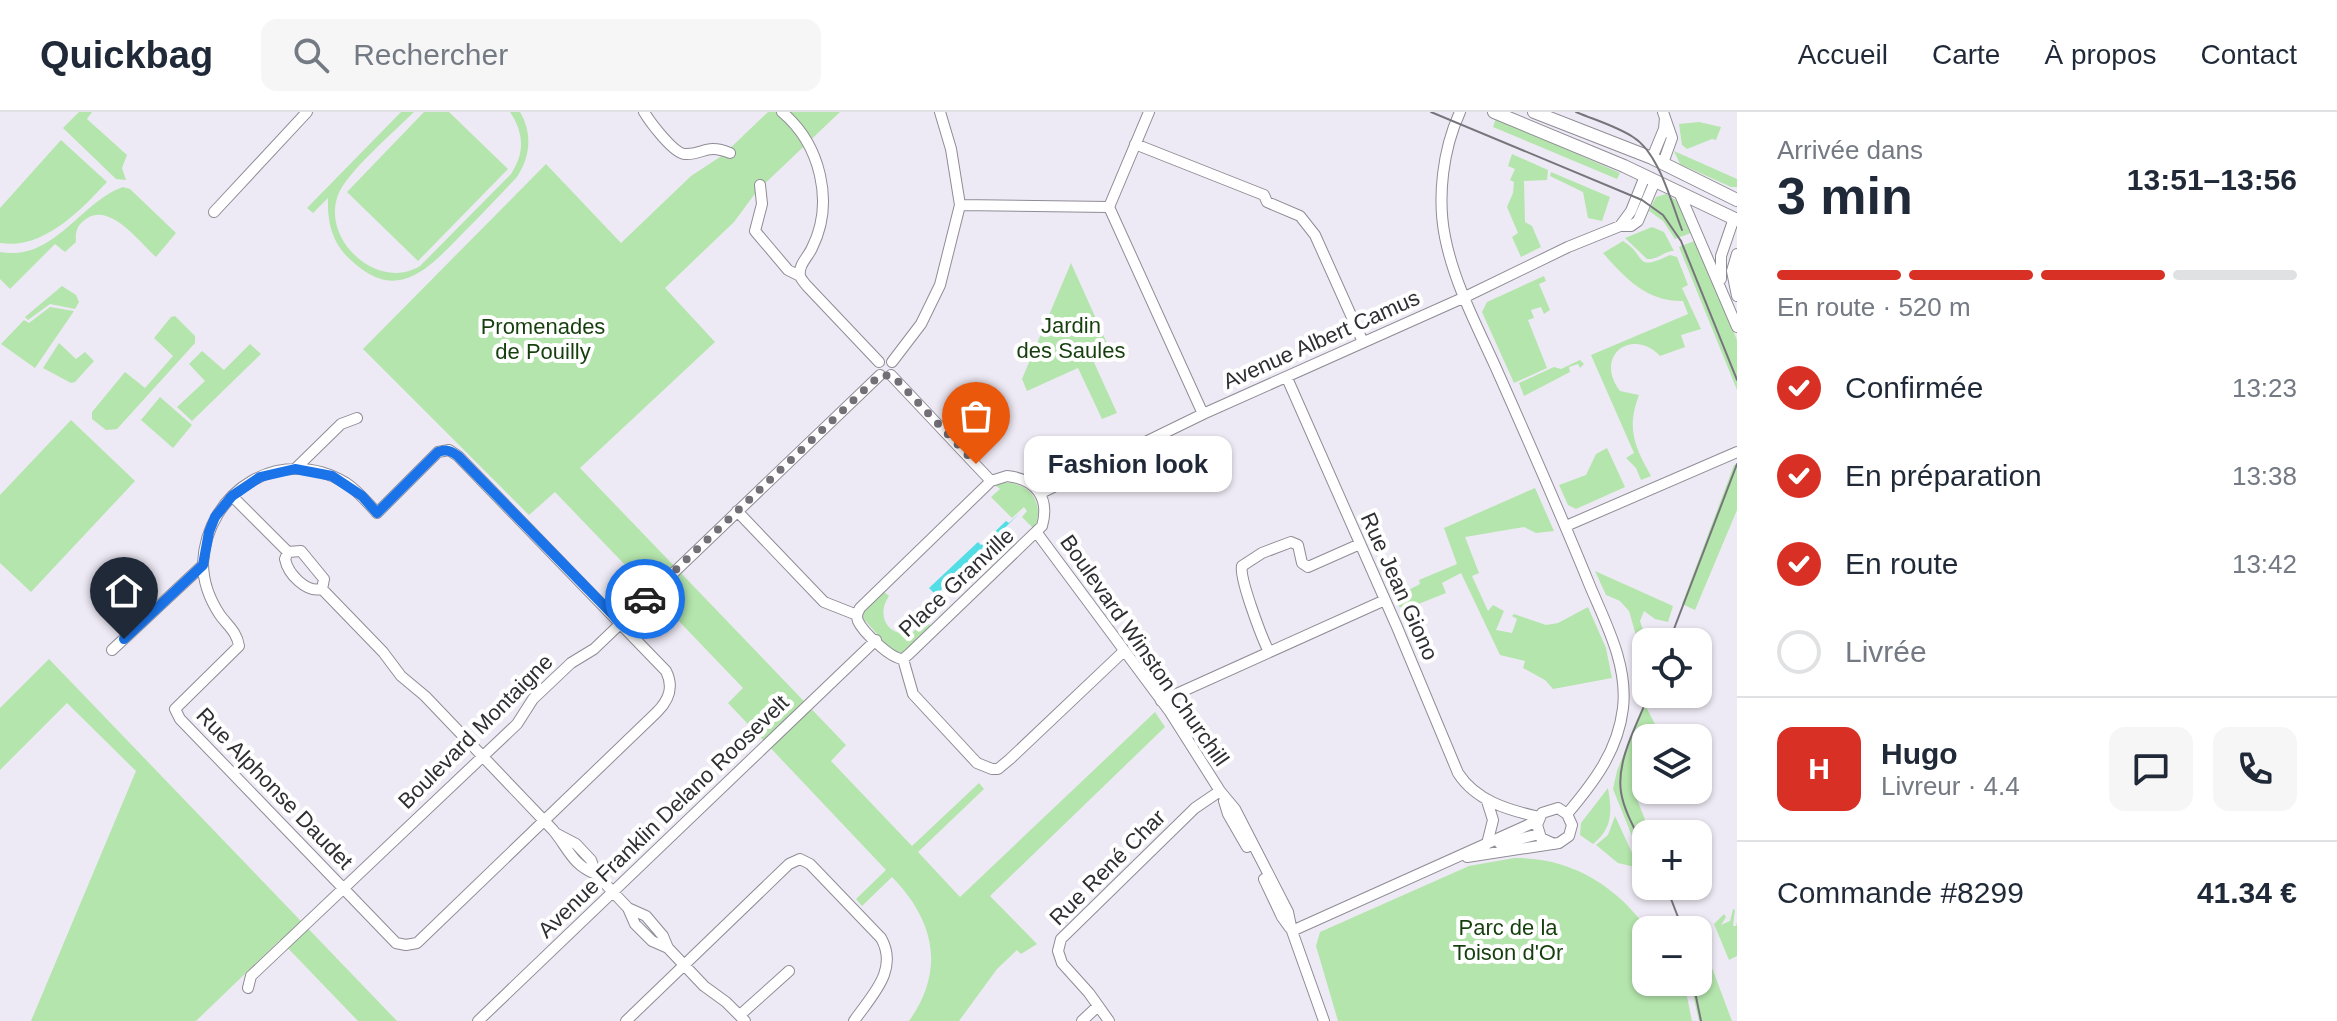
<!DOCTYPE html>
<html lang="fr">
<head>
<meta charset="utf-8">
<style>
  :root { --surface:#fff; --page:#f6f6f7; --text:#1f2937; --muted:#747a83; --line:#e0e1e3; --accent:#d93025 }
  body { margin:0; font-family:Arial,sans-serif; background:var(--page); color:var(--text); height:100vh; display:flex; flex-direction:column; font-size:30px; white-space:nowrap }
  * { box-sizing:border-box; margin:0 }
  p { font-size:26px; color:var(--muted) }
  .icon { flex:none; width:44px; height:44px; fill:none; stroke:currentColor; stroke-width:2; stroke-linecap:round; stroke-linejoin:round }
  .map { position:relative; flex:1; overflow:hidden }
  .details { display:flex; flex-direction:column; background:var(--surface); width:600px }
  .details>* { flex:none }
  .fabs { position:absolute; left:1632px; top:516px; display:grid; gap:16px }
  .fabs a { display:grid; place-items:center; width:80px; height:80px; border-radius:16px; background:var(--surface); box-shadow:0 2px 6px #0004; font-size:40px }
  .pin { position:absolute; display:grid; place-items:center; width:68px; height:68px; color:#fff; margin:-82px -34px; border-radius:50% 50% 50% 0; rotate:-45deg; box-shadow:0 0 8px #0007 }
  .pin .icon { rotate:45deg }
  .courier { position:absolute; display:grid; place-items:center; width:80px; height:80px; margin:-40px; border:6px solid #1a73e8; border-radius:50%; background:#fff; color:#222; box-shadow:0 2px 10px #0007 }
  .bubble { position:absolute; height:56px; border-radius:16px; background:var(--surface); box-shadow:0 2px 6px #0004; font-size:26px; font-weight:800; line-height:56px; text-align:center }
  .overview em { font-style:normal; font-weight:800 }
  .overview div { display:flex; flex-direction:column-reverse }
  .overview { display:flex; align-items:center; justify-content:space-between; height:136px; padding:0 40px }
  h1 { font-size:52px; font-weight:800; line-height:60px }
  .bar { display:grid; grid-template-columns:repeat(4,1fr); gap:12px 8px; align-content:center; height:96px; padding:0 40px }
  .bar i { height:10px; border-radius:6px; background:var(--line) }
  .bar .current { background:var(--accent) }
  .bar p { grid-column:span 4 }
  .line { display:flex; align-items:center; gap:20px; padding:0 40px; border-top:2px solid var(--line) }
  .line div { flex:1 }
  .round { display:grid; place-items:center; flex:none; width:84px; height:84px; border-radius:16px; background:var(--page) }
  ol { padding:0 40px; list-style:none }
  li { display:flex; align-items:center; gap:24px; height:88px }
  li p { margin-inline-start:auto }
  li .icon { padding:8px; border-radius:50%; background:var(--accent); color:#fff; stroke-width:4 }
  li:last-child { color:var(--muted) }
  li i { width:44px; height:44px; border:4px solid var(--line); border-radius:50% }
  header { display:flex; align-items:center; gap:48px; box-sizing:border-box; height:112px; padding:0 40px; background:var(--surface); border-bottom:2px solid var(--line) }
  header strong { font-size:38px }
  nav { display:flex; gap:44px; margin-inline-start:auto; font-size:28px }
  .search { width:560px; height:72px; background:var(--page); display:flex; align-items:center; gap:20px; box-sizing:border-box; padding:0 28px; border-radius:16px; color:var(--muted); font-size:30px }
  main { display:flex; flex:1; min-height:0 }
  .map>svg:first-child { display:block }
</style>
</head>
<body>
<header>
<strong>Quickbag</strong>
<div class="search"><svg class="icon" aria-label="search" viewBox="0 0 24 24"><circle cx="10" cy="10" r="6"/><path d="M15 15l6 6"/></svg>Rechercher</div>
<nav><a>Accueil</a><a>Carte</a><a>À propos</a><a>Contact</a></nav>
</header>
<main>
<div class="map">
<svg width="1737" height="909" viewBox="0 0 1737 909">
  <rect width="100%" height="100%" fill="#eeeaf5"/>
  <path fill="#b4e5ac" d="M79 0H92L87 7 127 43 122 56 126 68 116 67 63 16Z
    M401 0H414C395 19 346 61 338 83 321 128 378 180 420 154L511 62C525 41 524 21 510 0H520C533 22 530 45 517 65 500 83 483 101 466 118 433 151 401 193 354 151 333 134 327 112 328 86L313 101 307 96Z
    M424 0H449L508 57 418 149 347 80Z
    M768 0H840L757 79 734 110 665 176 715 230 580 356 846 633 831 649 912 734 979 671 984 677 918 740 960 785 1155 600 1165 615 990 784 1037 832 1021 842 1017 838 997 857 959 909H909C946 857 934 808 892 765L862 794 856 787 886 758 728 591 743 576 555 380 529 403 363 237 546 52 621 131 691 64 723 43Z
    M1496 6 1620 61 1617 67 1493 15Z
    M1699 10 1721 15 1716 28 1712 27 1687 37 1682 33 1679 12Z
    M61 28 107 70C80 99 43 138 0 131V96Z
    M1674 39 1737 67V75H1731L1680 52Z
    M1512 42 1548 58 1547 68 1524 69 1525 110 1532 114 1541 135 1521 145 1512 125 1518 121 1507 95 1513 81 1514 70 1510 68 1515 57 1508 54Z
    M1551 60 1610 85 1602 109 1588 106 1583 80 1550 64Z
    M123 75 130 77 176 121 156 145C139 130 110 90 86 107 77 113 75 120 76 130L65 140 55 132 10 177 0 167V140C54 150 80 90 123 75Z
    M1666 82 1679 90 1694 120 1675 127 1663 109 1649 99 1656 85Z
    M1652 115 1664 120 1674 139C1663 139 1659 148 1647 147L1625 126Z
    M1697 128 1737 228V278L1679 135Z
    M1623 129C1647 143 1633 161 1670 143L1677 145 1688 173 1682 176 1701 217 1681 223 1685 235 1660 244C1633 215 1593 243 1620 279L1639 283C1626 317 1635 335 1651 364L1641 368 1636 356 1626 346 1634 341 1591 243 1688 202 1683 189C1647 190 1625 166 1603 141Z
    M1071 151 1110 238 1092 246 1117 301 1102 307 1078 256 1027 279 1022 267Z
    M1544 164 1546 169 1539 172 1550 198 1544 202 1541 195 1531 198 1534 206 1528 208 1547 256 1514 271 1482 200 1487 190Z
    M62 174 76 183 79 190 75 197 50 192 28 208 25 205Z
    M50 195 74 199 35 256 1 232 24 208 29 211Z
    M175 204 195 224V231L117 317 106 318 92 307V300L125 260 145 276 173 244 154 226 171 205Z
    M59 231 76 247 85 240 94 249 75 270 71 271 43 256Z
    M250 232 261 242 192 309 177 295 205 269 189 252 202 239 224 258Z
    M1580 248 1584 252 1580 256 1578 252 1569 255 1570 260 1524 284 1519 271 1554 255 1561 257Z
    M160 285 192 313 173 336 141 308Z
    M71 308 135 369 31 480 0 451V383Z
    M1607 336 1625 375 1576 397 1568 393 1559 373 1586 363 1596 342Z
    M1737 352V398L1695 498 1682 492 1734 353Z
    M999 371C1027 367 1047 390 1034 417L1022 405 1027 399 1024 395 1012 406 991 385 1000 377 995 373Z
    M1535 376 1554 419 1536 421 1524 415 1465 425 1479 461 1472 464 1488 499 1493 493 1504 499 1496 518 1512 521 1517 507 1512 504 1514 502 1546 513 1558 511 1588 495 1606 536 1612 566 1553 577 1545 568 1523 556 1525 549 1500 543 1461 461 1442 471 1446 481 1411 495H1399L1395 485 1420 472 1419 468 1457 452 1444 416Z
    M1595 459 1673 494 1668 510 1655 507 1644 499 1640 509 1647 530 1646 558 1629 499 1620 489 1606 483Z
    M882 478 889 484C875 504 889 527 913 520L925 508 931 514 945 499 947 502 904 541 892 539 862 505 864 497Z
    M49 547 397 909H358L280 828 196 909H31L136 659 67 591 0 658V596Z
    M1644 591 1655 612 1654 616 1649 614C1627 669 1629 668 1651 722H1646L1644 754 1613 677 1617 659Z
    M1608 676C1612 699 1613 716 1593 732L1580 723 1581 711Z
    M1615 704 1639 756 1618 751 1596 733 1608 723Z
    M1514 746C1570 745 1616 773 1648 818L1646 870H1684L1692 909H1338L1316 834 1320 820 1469 754Z
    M1733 797 1735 798 1733 814H1736L1737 810V844L1729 848 1714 812 1724 802 1726 805 1721 813 1730 809Z
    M1705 839 1706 840 1732 909H1699L1690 870H1698V840Z"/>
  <path fill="#53dde5" d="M1023 398 936 483 929 476 978 430 981 433 1006 409 1009 411Z"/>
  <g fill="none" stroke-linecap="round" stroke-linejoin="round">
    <g stroke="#908c96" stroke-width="12">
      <path id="minor" d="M644 0C650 10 674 42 685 42 703 43 706 31 730 41
        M782 0C820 32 835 90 812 136 808 145 798 153 800 164 801 167 806 173 807 174L879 250
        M1460 0C1443 37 1437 85 1445 125 1454 171 1477 214 1496 256 1528 328 1560 400 1590 474 1606 512 1628 553 1623 596 1618 639 1594 670 1567 702
        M1135 32 1264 83 1267 90 1300 104 1315 123 1363 230
        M1652 46 1664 17 1665 6
        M1663 51 1672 26 1663 0
        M760 73 762 92 755 119 788 158 800 164
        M1679 80 1737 215
        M960 93 1109 95
        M1109 95 1203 302
        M1109 95 1149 0
        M214 100 307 0
        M1620 114 1631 99 1645 64
        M1737 142 1732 159 1737 184
        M1721 167V144L1734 106
        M892 250 921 212 940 173 960 93 951 37 940 0
        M891 263 991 369
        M1287 266 1397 515 1458 661C1476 689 1508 698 1539 705
        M449 338 458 344 666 559C674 575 669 588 657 600L417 831 406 833 396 831 180 607 175 597 239 534C237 520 228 514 220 503 210 488 203 469 203 451 207 378 281 332 346 371 358 379 367 390 377 401L438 340Z
        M295 357 341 312 357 306
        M1007 364C1036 367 1050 386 1042 414L909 542 903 547C891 547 863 520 858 509 856 503 857 502 860 496L991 369Z
        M1041 381 1203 302 1465 185 1568 135 1620 114H1631L1638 109 1655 69
        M232 384 288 440
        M737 399 824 490 857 503
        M1566 414 1737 340
        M1037 421 1170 600 1220 679 1235 697 1288 800 1292 819 1324 909
        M288 440 285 447C288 462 306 481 322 477
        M288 440 301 439 324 467 322 477
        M322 477 383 540 401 564 425 584 553 718C568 736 573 754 596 762
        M112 538 203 453
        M1269 540C1262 526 1239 466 1242 454L1262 441 1291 430 1298 433 1302 451 1308 455 1360 432
        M903 547 913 582 977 651 992 657H998L1010 647 1124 539
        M1161 589 1385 488
        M1224 689 1228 702 1247 735
        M1487 689 1493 708 1487 732
        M557 722 576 732 591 748 596 762 628 796 635 812 652 829 668 836
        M1500 732 1539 722
        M1467 745 1559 731 1569 724 1572 713 1567 702 1558 696 1542 701 1537 713 1541 726 1554 732
        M1264 767 1282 805 1290 816
        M628 796 646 804 663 824 668 836 704 874 726 890 745 909
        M1292 819 1537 709
        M248 876 251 864 517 612 533 587 571 551 594 537 880 263
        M740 903 789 859
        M478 909 876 528
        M626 909 789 752 800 747 810 752 881 826C899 858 872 883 854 909
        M1082 909 1098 894
        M1109 909 1089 881 1062 851 1058 839 1061 827 1195 696 1220 679"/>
    </g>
    <g stroke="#908c96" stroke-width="14">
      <path id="major" d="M1494 0 1624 54 1737 108
        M1534 0 1652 46 1737 88"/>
    </g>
    <use href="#minor" stroke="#fff" stroke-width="10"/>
    <use href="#major" stroke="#fff" stroke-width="12"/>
    <path stroke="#77757c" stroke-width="2" d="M1431 0 1642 88 1663 103 1681 129 1737 268
      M1576 0C1595 8 1616 14 1633 25 1659 41 1671 90 1682 118
      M1669 530 1737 352
      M1646 739C1637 721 1624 700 1621 680 1616 648 1638 611 1649 582
      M1666 774 1683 818
      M1693 870 1701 909"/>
  </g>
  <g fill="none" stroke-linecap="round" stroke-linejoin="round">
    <path stroke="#727076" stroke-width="8" stroke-dasharray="0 14.4" d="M645 487 880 263 893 264 976 352"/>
    <path stroke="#1a73e8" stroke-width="10" d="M124 527 203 453 209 420 215 405 232 384 260 365 295 357 332 364 362 384 377 401 438 340C447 337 451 339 458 344L621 511 645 487"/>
  </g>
  <g text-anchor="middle" stroke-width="8" stroke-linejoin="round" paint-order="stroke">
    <g font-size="22" fill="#163f0e" stroke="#fff">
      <text x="1071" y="221">Jardin<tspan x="1071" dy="25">des Saules</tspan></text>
      <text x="543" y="222">Promenades<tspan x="543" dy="25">de Pouilly</tspan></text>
      <text x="1508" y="823">Parc de la<tspan x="1508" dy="25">Toison d'Or</tspan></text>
    </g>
    <g font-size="22" fill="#2f2e32" stroke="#fff">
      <text transform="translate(1321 227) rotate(-24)" y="8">Avenue Albert Camus</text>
      <text transform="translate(956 470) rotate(-43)" y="8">Place Granville</text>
      <text transform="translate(1400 474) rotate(66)" y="8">Rue Jean Giono</text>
      <text transform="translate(1145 538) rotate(55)" y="8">Boulevard Winston Churchill</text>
      <text transform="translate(475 619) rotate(-45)" y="8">Boulevard Montaigne</text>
      <text transform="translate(275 676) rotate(46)" y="8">Rue Alphonse Daudet</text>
      <text transform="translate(663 704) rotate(-44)" y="8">Avenue Franklin Delano Roosevelt</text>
      <text transform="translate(1107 755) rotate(-45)" y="8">Rue René Char</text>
    </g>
  </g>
</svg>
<div class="fabs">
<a><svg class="icon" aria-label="locate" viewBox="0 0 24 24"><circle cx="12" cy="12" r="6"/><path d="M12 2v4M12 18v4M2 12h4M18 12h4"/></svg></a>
<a><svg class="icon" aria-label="layers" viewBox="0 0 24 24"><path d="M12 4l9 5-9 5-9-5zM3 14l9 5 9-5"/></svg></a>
<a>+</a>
<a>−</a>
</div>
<div class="pin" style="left:976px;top:352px;background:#ea580c"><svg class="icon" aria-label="bag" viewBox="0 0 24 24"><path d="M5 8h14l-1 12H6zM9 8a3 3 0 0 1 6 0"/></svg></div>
<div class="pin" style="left:124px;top:527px;background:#1f2937"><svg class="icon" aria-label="home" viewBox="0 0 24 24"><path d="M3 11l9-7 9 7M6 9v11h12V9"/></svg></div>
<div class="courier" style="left:645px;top:487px"><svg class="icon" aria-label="car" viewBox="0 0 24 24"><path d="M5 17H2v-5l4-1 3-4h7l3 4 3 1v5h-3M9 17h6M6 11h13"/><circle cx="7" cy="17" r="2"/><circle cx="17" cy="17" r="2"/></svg></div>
<div class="bubble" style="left:1024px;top:324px;width:208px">Fashion look</div>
</div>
<section class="details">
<div class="overview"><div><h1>3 min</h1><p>Arrivée dans</p></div><em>13:51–13:56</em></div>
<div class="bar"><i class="current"></i><i class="current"></i><i class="current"></i><i></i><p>En route · 520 m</p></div>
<ol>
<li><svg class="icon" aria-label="check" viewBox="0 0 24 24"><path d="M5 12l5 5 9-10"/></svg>Confirmée<p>13:23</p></li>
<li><svg class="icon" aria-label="check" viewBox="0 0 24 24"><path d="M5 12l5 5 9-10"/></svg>En préparation<p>13:38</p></li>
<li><svg class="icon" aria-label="check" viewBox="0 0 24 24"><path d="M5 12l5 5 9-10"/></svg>En route<p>13:42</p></li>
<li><i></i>Livrée</li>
</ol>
<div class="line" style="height:144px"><b class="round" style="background:var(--accent);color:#fff">H</b><div><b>Hugo</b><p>Livreur · 4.4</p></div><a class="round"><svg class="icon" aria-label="chat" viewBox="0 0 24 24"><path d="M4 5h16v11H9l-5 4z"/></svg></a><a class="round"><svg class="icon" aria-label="phone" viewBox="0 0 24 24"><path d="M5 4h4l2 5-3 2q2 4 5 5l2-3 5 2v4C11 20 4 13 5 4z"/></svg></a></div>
<div class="line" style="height:104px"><div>Commande #8299</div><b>41.34 €</b></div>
</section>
</main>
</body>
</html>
